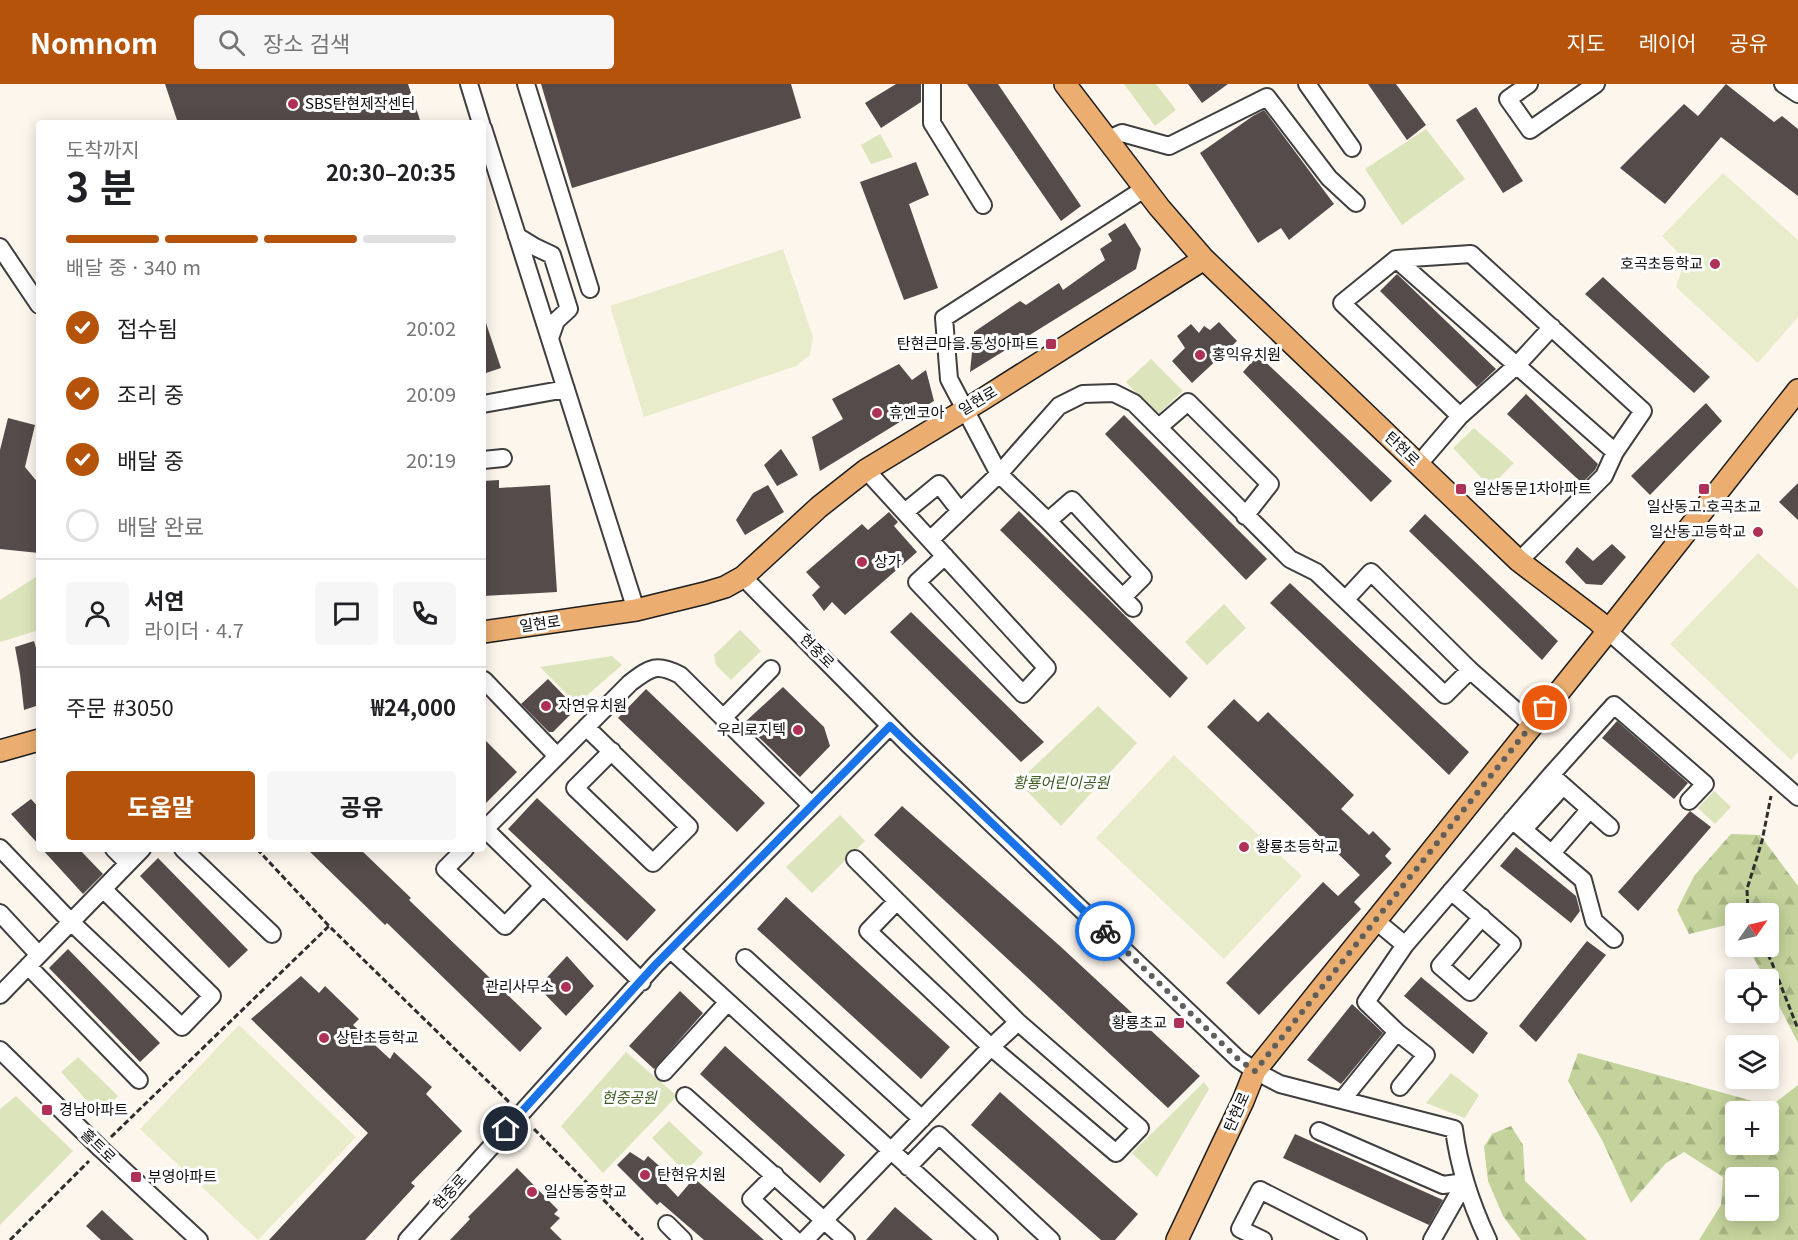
<!DOCTYPE html>
<html lang="ko">
<head>
<meta charset="utf-8">
<style>
  :root { --surface:#fff; --page:#f6f6f6; --text:#202124; --muted:#757577; --line:#e0e0e0; --accent:#b45309 }
  body { margin:0; font-family:Georgia,"Noto Sans KR",serif; background:var(--page); color:var(--text); height:100vh; display:flex; flex-direction:column; font-size:22px; white-space:nowrap }
  * { box-sizing:border-box; margin:0 }
  p { font-size:20px; color:var(--muted) }
  .icon { flex:none; width:33px; height:33px; fill:none; stroke:currentColor; stroke-width:2; stroke-linecap:round; stroke-linejoin:round }
  .map { position:relative; flex:1; overflow:hidden }
  .sheet { position:absolute; left:36px; top:36px; width:450px; height:732px; display:flex; flex-direction:column; background:var(--surface); border-radius:6px; box-shadow:0 3px 15px #0003 }
  .sheet>* { flex:none }
  .needle { width:39px; rotate:56deg }
  .buttons { position:absolute; left:1725px; top:819px; display:grid; gap:12px }
  .buttons a { display:grid; place-items:center; width:54px; height:54px; border-radius:6px; background:var(--surface); box-shadow:0 3px 15px #0003; font-size:30px }
  .pin { position:absolute; display:grid; place-items:center; width:51px; height:51px; color:#fff; margin:-26px; border:3px solid #fff; border-radius:50%; box-shadow:0 2px 6px #0007 }
  .courier { position:absolute; display:grid; place-items:center; width:60px; height:60px; margin:-30px; border:4px solid #1a73e8; border-radius:50%; background:#fff; color:#222; box-shadow:0 2px 8px #0007 }
  .head em { font-style:normal; font-weight:700 }
  .head div { display:flex; flex-direction:column-reverse }
  .head { display:flex; align-items:center; justify-content:space-between; height:102px; padding:0 30px }
  h1 { font-size:39px; font-weight:700; line-height:45px }
  .bar { display:grid; grid-template-columns:repeat(4,1fr); gap:9px 6px; align-content:center; height:72px; padding:0 30px }
  .bar i { height:8px; border-radius:4px; background:var(--line) }
  .bar .current { background:var(--accent) }
  .bar p { grid-column:span 4 }
  .line { display:flex; align-items:center; gap:15px; padding:0 30px; border-top:2px solid var(--line) }
  .line div { flex:1 }
  .round { display:grid; place-items:center; flex:none; width:63px; height:63px; border-radius:6px; background:var(--page) }
  ol { padding:0 30px; list-style:none }
  li { display:flex; align-items:center; gap:18px; height:66px }
  li p { margin-inline-start:auto }
  li .icon { padding:6px; border-radius:50%; background:var(--accent); color:#fff; stroke-width:4 }
  li:last-child { color:var(--muted) }
  li i { width:33px; height:33px; border:3px solid var(--line); border-radius:50% }
  .button { display:flex; gap:12px; margin-top:auto; padding:12px 30px }
  .button a { flex:1; height:69px; border-radius:6px; background:var(--accent); color:#fff; font-size:24px; font-weight:700; line-height:69px; text-align:center }
  .button a+a { background:var(--page); color:var(--text) }
  header { display:flex; align-items:center; gap:36px; box-sizing:border-box; height:84px; padding:0 30px; background:var(--accent); color:#fff }
  header strong { font-size:28px }
  nav { display:flex; gap:33px; margin-inline-start:auto; font-size:21px }
  .search { width:420px; height:54px; background:var(--page); display:flex; align-items:center; gap:15px; box-sizing:border-box; padding:0 21px; border-radius:6px; color:var(--muted); font-size:22px }
  .map>svg:first-child { display:block }
</style>
</head>
<body>
<header>
<strong>Nomnom</strong>
<div class="search"><svg class="icon" aria-label="search" viewBox="0 0 24 24"><circle cx="10" cy="10" r="6"/><path d="M15 15l6 6"/></svg>장소 검색</div>
<nav><a>지도</a><a>레이어</a><a>공유</a></nav>
</header>
<div class="map">
<svg width="1798" height="1156" viewBox="0 0 1798 1156">
  <defs>
    <pattern id="forest-firs" width="22" height="20" patternUnits="userSpaceOnUse" patternTransform="scale(1.5)"><rect width="22" height="20" fill="#c3d39b"/><path d="M5 1l3.5 6h-7zM16 11l3.5 6h-7z" fill="#a6b484"/></pattern>
  </defs>
  <rect width="100%" height="100%" fill="#fdf6ed"/>
  <path fill="url(#forest-firs)" fill-rule="evenodd" d="M1731 750 1760 751 1798 802V959L1769 902 1768 896 1765 895 1748 863 1768 862V830H1736L1735 839 1689 850 1677 826 1694 792Z
    M1578 969 1771 1022 1798 1001V1156H1699L1721 1121 1723 1093 1684 1068 1666 1079 1631 1119 1602 1056 1568 997ZM1736 1028H1768V1060H1736ZM1736 1094H1768V1126H1736Z
    M1511 1042 1523 1061 1525 1097 1587 1156H1521L1503 1132 1488 1097 1484 1063 1492 1050Z"/>
  <path fill="#dbe4ba" d="M1124 0H1156L1176 26 1155 42Z
    M1426 45 1465 95 1402 141 1365 85Z
    M880 50 893 73 871 80 861 61Z
    M1151 275 1183 307 1157 331 1126 298Z
    M1474 344 1514 379 1490 403 1453 364Z
    M39 491V546L0 558V516Z
    M1224 520 1246 544 1207 581 1185 558Z
    M740 546 761 567 731 596 716 581 714 571Z
    M612 572 622 581 577 620 540 583Z
    M1098 622 1137 659 1061 742 1018 698Z
    M1714 707 1731 723 1715 740 1698 724Z
    M840 731 865 757 812 809 786 783Z
    M626 968 677 1012 603 1089 561 1042Z
    M78 973 118 1012 100 1031 61 988Z
    M1451 989 1479 1011 1465 1034 1426 1019Z
    M1204 998 1209 1005 1157 1093 1132 1069Z
    M16 1012 73 1067 0 1141V1025Z
    M669 1037 703 1069 685 1088 652 1054Z"/>
  <path fill="#e9eccb" d="M1723 89 1798 156V233L1758 279 1676 203 1685 176 1662 152Z
    M783 165 813 253 810 271 796 282 644 333 610 222Z
    M1758 469 1798 505V668L1791 676 1670 560Z
    M1174 671 1302 792 1224 875 1096 754Z
    M239 941 356 1053 258 1156 140 1045Z"/>
  <path fill="#544b4a" d="M165 0H408L421 39H178Z
    M541 0H791L801 34 572 104Z
    M896 0H921V18L881 44 865 19Z
    M967 0H998L1081 122 1061 137Z
    M1188 0H1228L1202 19Z
    M1368 0H1396L1426 41 1407 56Z
    M1726 0 1774 38 1782 32 1798 45V112L1721 53 1665 120 1620 84 1684 20 1698 32Z
    M1476 23 1523 97 1503 109 1456 36Z
    M1264 26 1334 120 1289 156 1281 144 1258 159 1200 69 1253 32Z
    M916 78 929 111 909 120 938 204 904 216 860 98Z
    M1125 139 1141 165 1136 185 970 288 974 248 1020 217 1026 221 1059 199 1063 206 1105 176 1100 165 1112 157 1108 150Z
    M1397 190 1496 285 1477 303 1380 207Z
    M1603 193 1710 293 1694 309 1585 210Z
    M1219 238 1237 257 1192 299 1172 277 1185 264 1177 252 1191 240 1199 249 1204 242 1210 246Z
    M483 239H486L501 284 483 290Z
    M1258 271 1392 397 1371 418 1243 288Z
    M899 280 912 296 926 286 934 317 820 387 812 353 843 335 832 315Z
    M1526 310 1598 380 1595 386 1582 399 1507 330Z
    M1706 319 1722 337 1650 411 1631 392Z
    M1124 331 1267 475 1246 496 1105 350Z
    M8 334 35 341 25 383 39 400V469L0 465V366Z
    M781 365 798 391 777 402 764 381Z
    M499 396V404L550 401 557 508 483 512V397Z
    M1798 399V436L1779 418Z
    M768 401 784 428 745 451 736 436 753 409Z
    M1019 427 1188 594 1170 614 1000 446Z
    M889 428 898 438 894 442 917 468 845 531 832 518 824 527 812 511 820 503 806 488 862 440 868 446Z
    M1425 430 1558 557 1542 576 1409 447Z
    M1612 460 1626 473 1602 501 1586 500 1565 478 1577 463 1593 477Z
    M1290 499 1469 668 1449 691 1270 519Z
    M911 528 1044 658 1021 678 890 548Z
    M34 557 39 574V621L24 626 20 590 15 563Z
    M548 595 573 621V628L553 648H549L521 620Z
    M783 603 824 643 830 662 800 693 744 639Z
    M646 605 765 719 737 748 618 634Z
    M1234 615 1258 638 1268 628 1354 711 1341 725 1369 751 1373 747 1391 765 1385 772 1392 779 1354 818 1361 825 1259 931 1226 899 1323 798 1338 812 1360 791 1207 643Z
    M1617 637 1688 699 1674 715 1602 654Z
    M483 654 517 688 483 722Z
    M537 714 656 826 627 857 508 745Z
    M31 715 39 724V761L11 730Z
    M902 722 1061 863 1200 992 1168 1024 874 751Z
    M1690 727 1711 743 1638 827 1618 808Z
    M1516 763 1576 812 1580 827 1571 839 1500 782Z
    M42 765H79L103 790 83 810Z
    M307 765H360L411 814 409 816 542 944 520 968 387 839 385 841Z
    M158 774 248 866 229 884 140 792Z
    M786 813 950 963 921 995 757 845Z
    M1587 857 1606 871 1536 958 1519 942Z
    M68 865 160 959 140 978 49 884Z
    M567 872 594 902 566 932 538 903Z
    M301 892 319 909 325 902 359 935 353 941 390 975 394 968 432 1003 426 1010 462 1047 411 1099 415 1102 365 1156H269L368 1049 251 935Z
    M1421 893 1488 949 1473 970 1404 912Z
    M680 907 703 929 654 985 629 962Z
    M1352 920 1383 949 1341 1000 1307 976Z
    M725 962 845 1071 820 1099 700 990Z
    M1000 1008 1138 1130 1115 1156H1101L971 1041Z
    M1295 1050 1443 1116 1429 1141 1283 1074Z
    M630 1068 644 1077 648 1072 666 1088 660 1094 678 1113 694 1094 764 1156H704L660 1118 657 1121 617 1081Z
    M517 1084 558 1126 554 1130 560 1134 550 1144 562 1156H450L470 1135 468 1133Z
    M895 1123 933 1156H866Z
    M102 1126 134 1156H101L86 1142Z"/>
  <g fill="none" stroke-linecap="round" stroke-linejoin="round">
    <g stroke="#3f3f3f" stroke-width="20">
      <path id="minor" d="M469 0 481 39
        M526 0 590 205
        M932 0V39L983 121
        M1307 0 1352 64
        M1529 0 1508 15 1530 46 1596 0
        M1783 0 1798 10
        M483 44 636 526
        M1106 56 1122 49 1169 62 1267 13 1329 94 1356 119
        M517 152 535 163 552 171 569 225 556 237 550 254
        M0 163 39 221
        M1396 175 1615 368
        M483 320 566 305
        M1460 332 1342 219 1396 175 1471 170 1643 327 1615 368 1604 392 1519 477
        M1159 343 1188 318 1270 400 1245 432
        M483 376 503 374
        M1418 381 1460 332 1517 281 1552 243
        M866 386 1047 584 1023 610 917 498 945 472
        M905 428 939 400 960 427
        M1048 437 1072 416 1143 493 1123 513
        M930 456 999 390 1059 322 1083 310 1114 309 1134 319 1290 475 1316 488 1445 611 1470 586
        M743 493 908 660 1238 975 1255 987 1280 1000 1454 1045C1459 1084 1471 1120 1488 1156
        M1346 515 1371 488 1470 586 1531 640
        M1133 524 1048 437 999 390 949 295 944 234 1144 105
        M1608 547 1798 713
        M484 596 557 672
        M723 634 771 585
        M586 643 689 743 653 779 575 704 612 667
        M1551 691 1610 743
        M1512 736 1583 796 1594 837 1614 855
        M483 743 642 898
        M1524 745 1563 702
        M483 747 630 599C651 583 657 579 680 591L811 721
        M0 764 71 838 182 943 212 912 103 805
        M114 765 128 779
        M183 765 272 850
        M465 765 445 785 505 842 543 802
        M1552 769 1590 725
        M855 775 1018 938 1140 1044 1116 1069 991 963 868 847 897 817
        M1451 807 1512 860 1470 908 1440 882 1482 833
        M0 829 39 871
        M1375 836 1405 861
        M671 866 989 1156
        M745 874 922 1035
        M28 882 139 996
        M0 911 142 765
        M0 966 101 1065 199 1156
        M664 988 728 918
        M1400 1003 1426 971 1397 948 1366 918 1405 861 1551 691 1614 621 1705 700 1689 717
        M685 1012 846 1156
        M1342 1016 1397 948
        M1319 1047 1443 1101 1465 1098
        M908 1083 939 1051 1051 1156
        M775 1091 751 1115 795 1156
        M667 1140 683 1156
        M407 1156 655 881 890 642
        M805 1156 991 963 1018 938
        M1263 1156 1240 1145 1260 1106 1358 1156
        M1432 1156 1465 1098"/>
    </g>
    <g stroke="#1d1d1d" stroke-width="24">
      <path id="major" d="M1065 0 1159 123 1204 175 1519 477 1598 537 1608 547
        M483 548 636 526 705 509 725 503 743 493 819 423 866 386 983 315 1204 175
        M0 667 39 656
        M1177 1156 1243 1017 1255 987 1608 547 1798 306"/>
    </g>
    <path stroke="#2e2e2e" stroke-width="3" stroke-dasharray="6 3" stroke-linecap="butt" d="M257 765 329 842 509 1018
      M1748 830 1747 805 1762 757 1771 712
      M1764 862 1772 879 1798 945
      M534 1045 643 1156
      M111 1053 329 842
      M10 1156 89 1077"/>
    <use href="#minor" stroke="#fff" stroke-width="16"/>
    <use href="#major" stroke="#ebae70" stroke-width="21"/>
  </g>
  <g fill="none" stroke-linecap="round" stroke-linejoin="round">
    <path stroke="#605e5b" stroke-width="6" stroke-dasharray="0 10.8" d="M1105 847 1238 975 1255 987 1545 624"/>
    <path stroke="#1a73e8" stroke-width="8" d="M506 1045 655 881 890 642 1105 847"/>
  </g>
  <g fill="#ae3257" stroke="#fff" stroke-width="2">
    <circle cx="293" cy="20" r="6"/>
    <circle cx="1715" cy="180" r="6"/>
    <rect x="1045" y="254" width="12" height="12" rx="3"/>
    <circle cx="1200" cy="271" r="6"/>
    <circle cx="877" cy="329" r="6"/>
    <rect x="1455" y="399" width="12" height="12" rx="3"/>
    <rect x="1698" y="399" width="12" height="12" rx="3"/>
    <circle cx="1758" cy="448" r="6"/>
    <circle cx="862" cy="478" r="6"/>
    <circle cx="546" cy="622" r="6"/>
    <circle cx="798" cy="646" r="6"/>
    <circle cx="1244" cy="763" r="6"/>
    <circle cx="566" cy="903" r="6"/>
    <rect x="1173" y="933" width="12" height="12" rx="3"/>
    <circle cx="324" cy="954" r="6"/>
    <rect x="41" y="1020" width="12" height="12" rx="3"/>
    <circle cx="645" cy="1091" r="6"/>
    <rect x="130" y="1087" width="12" height="12" rx="3"/>
    <circle cx="532" cy="1108" r="6"/>
  </g>
  <g text-anchor="middle" stroke-width="6" stroke-linejoin="round" paint-order="stroke">
    <g font-size="15" fill="#0c0c0c" stroke="#fff" text-anchor="start">
      <text x="305" y="25">SBS탄현제작센터</text>
      <text x="1703" y="185" text-anchor="end">호곡초등학교</text>
      <text x="1039" y="265" text-anchor="end">탄현큰마을.동성아파트</text>
      <text x="1212" y="276">홍익유치원</text>
      <text x="889" y="334">휴엔코아</text>
      <text x="1473" y="410">일산동문1차아파트</text>
      <text x="1704" y="428" text-anchor="middle">일산동고.호곡초교</text>
      <text x="1746" y="453" text-anchor="end">일산동고등학교</text>
      <text x="874" y="483">상가</text>
      <text x="558" y="627">자연유치원</text>
      <text x="786" y="651" text-anchor="end">우리로지텍</text>
      <text x="1256" y="768">황룡초등학교</text>
      <text x="554" y="908" text-anchor="end">관리사무소</text>
      <text x="1167" y="944" text-anchor="end">황룡초교</text>
      <text x="336" y="959">상탄초등학교</text>
      <text x="59" y="1031">경남아파트</text>
      <text x="657" y="1096">탄현유치원</text>
      <text x="148" y="1098">부영아파트</text>
      <text x="544" y="1113">일산동중학교</text>
    </g>
    <g font-size="15" fill="#0c0c0c" stroke="#fff">
      <text transform="translate(978 317) rotate(-31)" y="5">일현로</text>
      <text transform="translate(1402 365) rotate(44)" y="5">탄현로</text>
      <text transform="translate(540 540) rotate(-8)" y="5">일현로</text>
      <text transform="translate(817 567) rotate(45)" y="5">현중로</text>
      <text transform="translate(1237 1028) rotate(-66)" y="5">탄현로</text>
      <text transform="translate(98 1062) rotate(44)" y="5">홀트로</text>
      <text transform="translate(450 1108) rotate(-48)" y="5">현중로</text>
    </g>
    <g font-size="15" font-style="italic" fill="#3e5d23" stroke="#fff">
      <text x="1061" y="704">황룡어린이공원</text>
      <text x="629" y="1019">현중공원</text>
    </g>
  </g>
</svg>
<div class="buttons">
<a><svg class="needle" viewBox="-14 -14 28 28"><path d="M0-13l5 13h-10z" fill="#e53935"/><path d="M0 13l5-13h-10z" fill="#757577"/></svg></a>
<a><svg class="icon" aria-label="locate" viewBox="0 0 24 24"><circle cx="12" cy="12" r="6"/><path d="M12 2v4M12 18v4M2 12h4M18 12h4"/></svg></a>
<a><svg class="icon" aria-label="layers" viewBox="0 0 24 24"><path d="M12 4l9 5-9 5-9-5zM3 14l9 5 9-5"/></svg></a>
<a>+</a>
<a>−</a>
</div>
<div class="pin" style="left:1545px;top:624px;background:#ea580c"><svg class="icon" aria-label="bag" viewBox="0 0 24 24"><path d="M5 8h14l-1 12H6zM9 8a3 3 0 0 1 6 0"/></svg></div>
<div class="pin" style="left:506px;top:1045px;background:#1f2937"><svg class="icon" aria-label="home" viewBox="0 0 24 24"><path d="M3 11l9-7 9 7M6 9v11h12V9"/></svg></div>
<div class="courier" style="left:1105px;top:847px"><svg class="icon" aria-label="bike" viewBox="0 0 24 24"><circle cx="6" cy="16" r="4"/><circle cx="18" cy="16" r="4"/><path d="M6 16l4-8h5l3 8M10 8l3 8H6M13 5h3"/></svg></div>
<section class="sheet">
<div class="head"><div><h1>3 분</h1><p>도착까지</p></div><em>20:30–20:35</em></div>
<div class="bar"><i class="current"></i><i class="current"></i><i class="current"></i><i></i><p>배달 중 · 340 m</p></div>
<ol>
<li><svg class="icon" aria-label="check" viewBox="0 0 24 24"><path d="M5 12l5 5 9-10"/></svg>접수됨<p>20:02</p></li>
<li><svg class="icon" aria-label="check" viewBox="0 0 24 24"><path d="M5 12l5 5 9-10"/></svg>조리 중<p>20:09</p></li>
<li><svg class="icon" aria-label="check" viewBox="0 0 24 24"><path d="M5 12l5 5 9-10"/></svg>배달 중<p>20:19</p></li>
<li><i></i>배달 완료</li>
</ol>
<div class="line" style="height:108px"><a class="round"><svg class="icon" aria-label="person" viewBox="0 0 24 24"><circle cx="12" cy="8" r="4"/><path d="M4 21q1-7 8-7t8 7"/></svg></a><div><b>서연</b><p>라이더 · 4.7</p></div><a class="round"><svg class="icon" aria-label="chat" viewBox="0 0 24 24"><path d="M4 5h16v11H9l-5 4z"/></svg></a><a class="round"><svg class="icon" aria-label="phone" viewBox="0 0 24 24"><path d="M5 4h4l2 5-3 2q2 4 5 5l2-3 5 2v4C11 20 4 13 5 4z"/></svg></a></div>
<div class="line" style="height:78px"><div>주문 #3050</div><b>₩24,000</b></div>
<div class="button"><a>도움말</a><a>공유</a></div>
</section>
</div>
</body>
</html>
